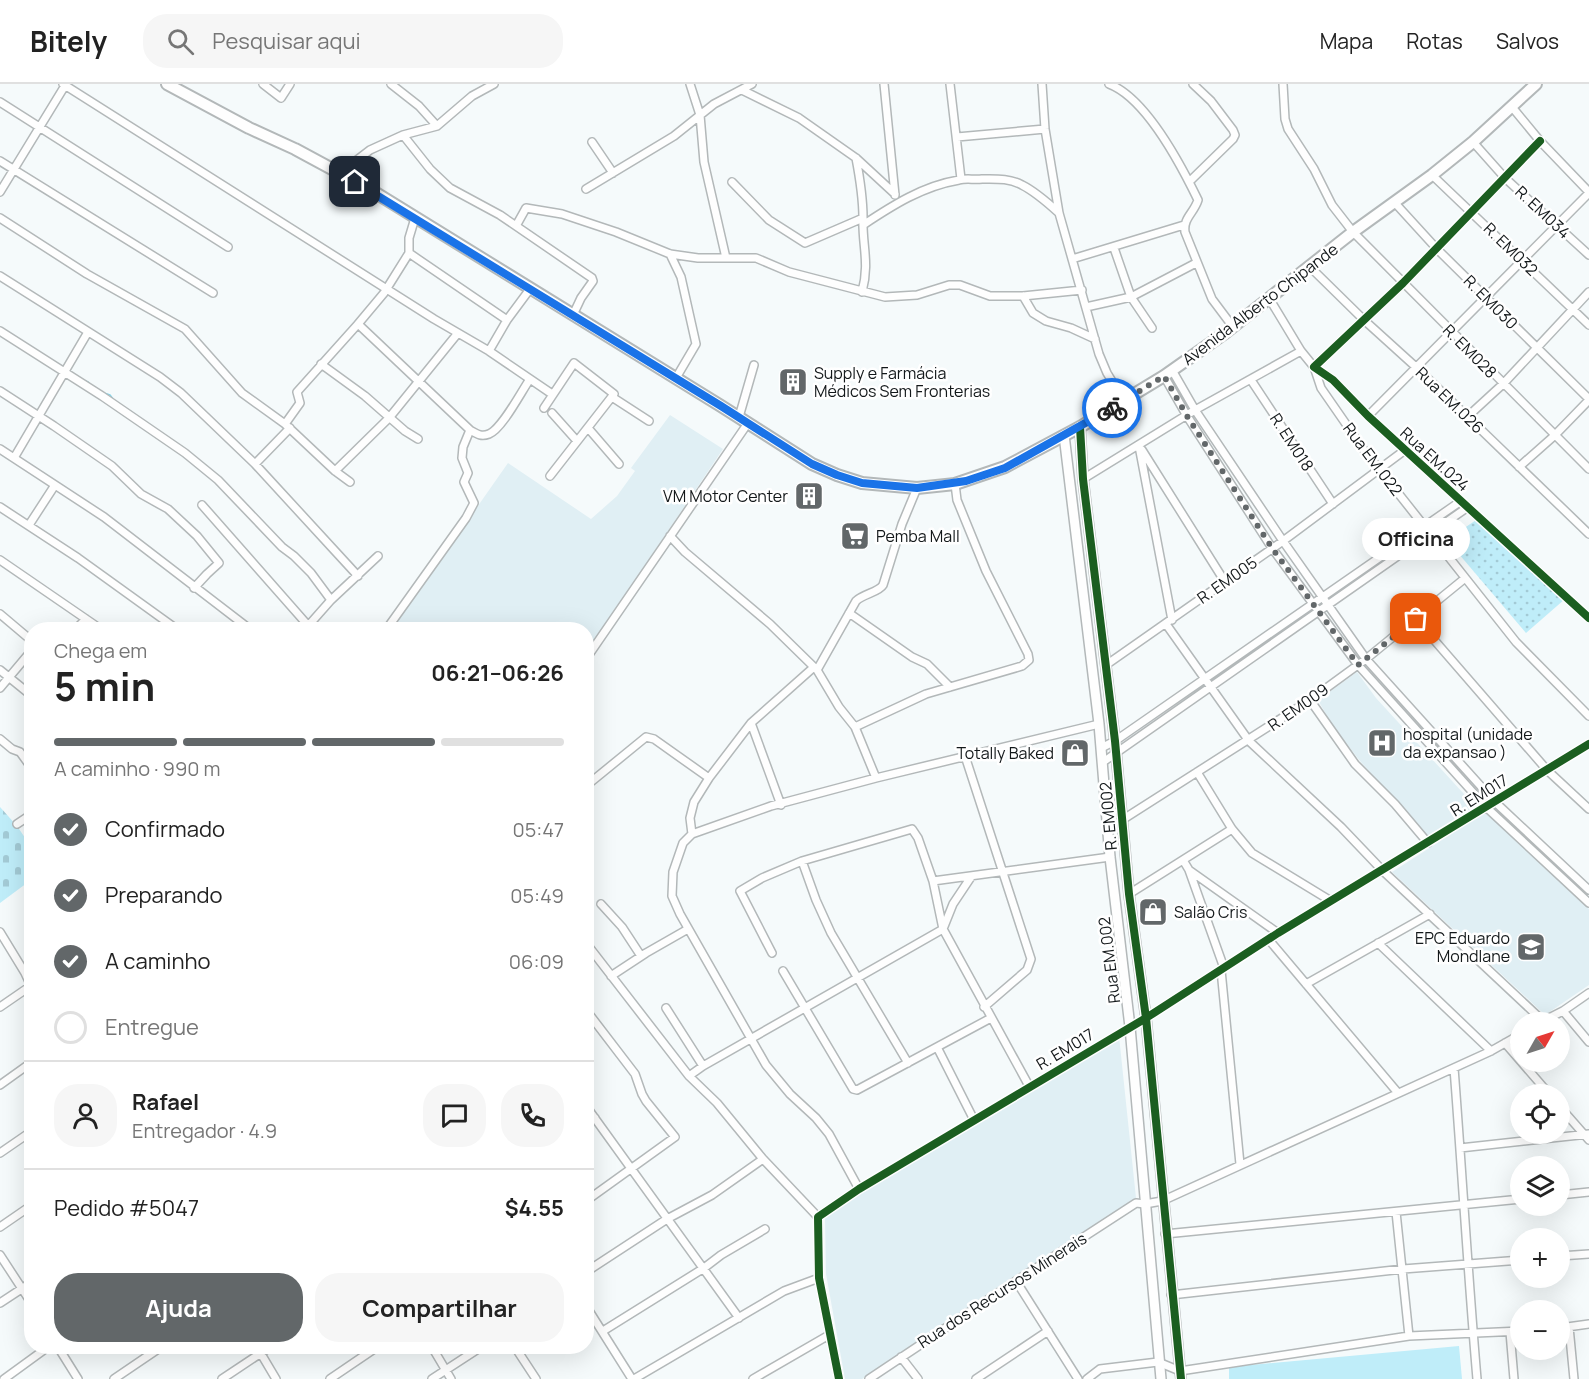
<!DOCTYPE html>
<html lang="pt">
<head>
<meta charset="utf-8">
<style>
  :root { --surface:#fff; --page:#f6f6f6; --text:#222; --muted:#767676; --line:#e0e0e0; --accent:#626769 }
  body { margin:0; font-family:Manrope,sans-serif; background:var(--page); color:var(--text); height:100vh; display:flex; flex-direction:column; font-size:22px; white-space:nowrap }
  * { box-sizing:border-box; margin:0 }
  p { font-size:20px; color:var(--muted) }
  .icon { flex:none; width:33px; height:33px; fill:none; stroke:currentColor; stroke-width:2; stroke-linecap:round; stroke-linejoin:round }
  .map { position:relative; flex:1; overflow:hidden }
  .side { position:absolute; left:24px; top:538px; width:570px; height:732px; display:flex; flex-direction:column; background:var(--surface); border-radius:24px; box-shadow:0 6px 24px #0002 }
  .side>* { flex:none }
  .needle { width:39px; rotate:51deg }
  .controls { position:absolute; left:1510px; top:928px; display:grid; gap:12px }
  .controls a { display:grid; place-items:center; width:60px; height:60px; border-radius:50%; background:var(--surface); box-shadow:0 6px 24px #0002; font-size:30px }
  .pin { position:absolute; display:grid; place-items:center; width:51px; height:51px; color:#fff; margin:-26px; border-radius:12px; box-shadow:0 3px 9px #0006 }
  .courier { position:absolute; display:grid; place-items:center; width:60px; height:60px; margin:-30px; border:4px solid #1a73e8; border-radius:50%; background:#fff; color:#222; box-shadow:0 2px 8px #0007 }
  .bubble { position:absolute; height:42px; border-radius:21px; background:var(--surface); box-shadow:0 6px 24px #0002; font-size:20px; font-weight:700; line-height:42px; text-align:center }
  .headline em { font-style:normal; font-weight:700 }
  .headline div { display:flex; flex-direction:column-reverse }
  .headline { display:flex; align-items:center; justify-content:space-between; height:102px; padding:0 30px }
  h1 { font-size:39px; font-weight:700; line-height:45px }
  .bar { display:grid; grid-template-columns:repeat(4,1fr); gap:9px 6px; align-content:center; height:72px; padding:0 30px }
  .bar i { height:8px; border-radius:4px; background:var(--line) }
  .bar .selected { background:var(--accent) }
  .bar p { grid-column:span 4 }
  .line { display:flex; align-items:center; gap:15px; padding:0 30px; border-top:2px solid var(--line) }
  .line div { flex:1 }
  .round { display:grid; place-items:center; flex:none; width:63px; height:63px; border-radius:24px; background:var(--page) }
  ol { padding:0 30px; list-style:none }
  li { display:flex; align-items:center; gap:18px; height:66px }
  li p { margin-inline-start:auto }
  li .icon { padding:6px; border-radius:50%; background:var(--accent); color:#fff; stroke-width:4 }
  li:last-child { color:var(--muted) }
  li i { width:33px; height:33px; border:3px solid var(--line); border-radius:50% }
  .primary-button { display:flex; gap:12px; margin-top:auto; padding:12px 30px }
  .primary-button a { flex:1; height:69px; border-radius:24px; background:var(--accent); color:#fff; font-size:24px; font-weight:700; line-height:69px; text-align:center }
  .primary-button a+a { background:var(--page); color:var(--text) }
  header { display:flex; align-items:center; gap:36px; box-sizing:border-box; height:84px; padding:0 30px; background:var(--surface); border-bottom:2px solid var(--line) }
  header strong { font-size:28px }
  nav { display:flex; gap:33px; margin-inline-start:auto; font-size:21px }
  .search { width:420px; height:54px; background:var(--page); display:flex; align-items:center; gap:15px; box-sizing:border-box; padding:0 21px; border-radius:24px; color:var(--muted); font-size:22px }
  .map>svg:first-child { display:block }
</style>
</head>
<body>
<header>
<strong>Bitely</strong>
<div class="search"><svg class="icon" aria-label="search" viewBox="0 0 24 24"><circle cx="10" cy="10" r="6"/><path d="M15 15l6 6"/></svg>Pesquisar aqui</div>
<nav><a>Mapa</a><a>Rotas</a><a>Salvos</a></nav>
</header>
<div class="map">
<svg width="1589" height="1295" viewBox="0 0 1589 1295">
  <defs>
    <pattern id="cemetery-stones" width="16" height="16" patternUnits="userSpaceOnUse" patternTransform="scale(1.5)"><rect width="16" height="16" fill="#bfedf9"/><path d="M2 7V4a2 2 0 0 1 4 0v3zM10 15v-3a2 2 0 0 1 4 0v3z" fill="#a3cad5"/></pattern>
    <pattern id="park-dots" width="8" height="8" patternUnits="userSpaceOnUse" patternTransform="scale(1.5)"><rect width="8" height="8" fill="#bfedf9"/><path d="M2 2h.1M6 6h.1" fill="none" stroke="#a3cad5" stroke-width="1.8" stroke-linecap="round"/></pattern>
  </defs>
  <rect width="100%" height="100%" fill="#f5fafb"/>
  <path fill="#e0eff4" d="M670 331 723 365 587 568 586 546H391L508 379 591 435 617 412 635 387 631 384Z
    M1357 588 1376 614 1475 722 1427 752 1360 677 1332 641 1318 616Z
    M1487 727 1589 825V901L1545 931 1392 788Z
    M1119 952 1136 1114 862 1295H845L826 1190 825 1134 861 1109Z"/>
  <path fill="#bfedf9" d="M1459 1262 1462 1295H1229V1283Z"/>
  <path fill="url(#cemetery-stones)" d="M0 723 17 742 32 764 31 796 0 819Z"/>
  <path fill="url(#park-dots)" d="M1476 436 1565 515 1526 549 1447 456Z"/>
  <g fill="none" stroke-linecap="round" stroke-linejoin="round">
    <path stroke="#83d4e8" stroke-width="1.5" d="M83 296 88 298 90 301
      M101 308 110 311 113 315
      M144 337 162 349
      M183 364 193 371
      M315 450 324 459
      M324 502 331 510
      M313 531 322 522"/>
    <g stroke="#b3b8b9" stroke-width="10">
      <path id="minor" d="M63 0 434 235 489 267 552 310
        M263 0 281 14 290 0
        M391 0 419 22 437 42
        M690 0 700 31 704 78 726 174
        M884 0 895 111
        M950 0 961 95
        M1042 0 1045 45 1059 129 1099 270 1107 289 1124 317
        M1109 0C1146 14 1181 81 1198 116 1194 129 1183 134 1185 148L1212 215 1233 243
        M1283 0 1285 35 1288 45 1314 85 1332 121 1353 148 1589 385
        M742 6 799 34 856 74 895 110
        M0 18 228 163
        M1512 23 1540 57 1589 108
        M403 51 430 85 450 104 500 131 592 194 593 197 581 214 573 231
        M957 53 1045 45
        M1540 57 1403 199 1314 283 1333 296 1368 332 1589 534
        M592 58 613 89
        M1473 58 1505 94 1589 171
        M856 74C860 95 863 113 863 134 862 162 870 178 862 208
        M0 77 213 209
        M340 89 370 66 403 51 437 42 472 12 494 0
        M1432 91 1589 241
        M732 98 769 136 805 159 863 134
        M1189 98 1233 55 1235 51 1233 46 1211 17 1193 0
        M586 105 674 52 714 20 752 0
        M0 108 66 0
        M1395 119 1437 165 1589 315
        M0 134 87 190 185 245 242 309 285 340
        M415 134 409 154V169L507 236
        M863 141C893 121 923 102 959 96 966 94 974 96 982 95 996 95 1009 94 1022 101 1036 108 1048 119 1059 129
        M516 142 526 124 562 130 616 148 670 170 698 174H756L789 188 885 213 917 211 949 201H960L990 212H1023L1082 206
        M1114 164 1131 213 1152 244
        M670 170 681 193 696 260 676 294
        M1072 175 1184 141
        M1310 183 1364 236 1417 284 1589 450
        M0 192 160 293 181 309 255 380 358 492
        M1023 212 1033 229 1046 237 1071 244 1095 255
        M1269 214 1301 267 1314 283 1321 304 1364 366 1516 558 1589 632
        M1086 223 1131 213 1196 179
        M0 247 102 312 185 369 218 396 282 463 294 472 311 489 331 516
        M489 267 507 236 530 205
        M321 280 365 312 405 347 418 355
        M1172 286 1195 326 1283 457 1366 575 1495 718 1589 806
        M1164 292 1187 332 1272 464 1358 581 1486 723 1589 819
        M1251 296 1333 420
        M0 307 54 342 112 382 141 410 168 425 197 452 219 479 207 490 194 504
        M612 313 649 337
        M544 324 574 279 614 310 550 392
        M552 329 577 357
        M1368 332 1589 109
        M739 333 754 281
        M1466 334 1503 300 1589 208
        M588 344 619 380
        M470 346C477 350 481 353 489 350 502 345 521 308 530 295
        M1139 362 1172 536
        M0 365 104 433 251 546
        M1142 366 1225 498
        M14 374 88 248
        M255 380 290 344
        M1519 383 1554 352 1589 316
        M335 387 389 334 458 249
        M1083 395 1195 326 1301 267
        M350 398 335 387 285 340 300 319 297 308 358 240
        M202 421 312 546
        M0 423 78 474 178 546
        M29 441 55 401
        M670 452 685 468 770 540 817 586 839 623 855 643 876 694
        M0 476 102 546
        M849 529 912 573 927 580 950 603
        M0 530 32 557
        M1416 535 1547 686 1589 725
        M1166 540 1249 657 1341 743 1383 787 1543 937
        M308 542 331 516 378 472
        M75 546 86 535
        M386 546 466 434 474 419 464 398 468 389 462 374 463 363 470 346 358 240 384 209 409 169
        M586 575 748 339
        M1106 581 1283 457 1405 366
        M814 583 751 639 709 694 694 718 690 734 692 750 683 759 673 788 672 812 680 830 766 981 790 1010 816 1034 829 1050 859 1105
        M0 586 32 612
        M817 586 856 517C863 510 879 508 883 501L902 440 917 404
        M0 604 32 566
        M1310 616 1355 680 1395 720 1428 759
        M751 639 781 721
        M855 643 926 610 1022 582 1029 576 1028 570 986 487 957 416 955 400
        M0 655 12 665 20 668 28 679 32 681
        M1101 664 1115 657 1461 417
        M965 672 1031 875 1027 886 984 923
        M1103 678 1468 423
        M1197 688 1232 745 1252 769 1331 817
        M586 702 646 653 654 655 709 694
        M1122 736 1310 616 1366 575 1464 495
        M17 740 32 730
        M692 750 771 722 876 694 1099 640
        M1183 776 1189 786 1278 849
        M802 777 816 816 831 849 908 979
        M1189 786 1224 884
        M933 797 1110 773
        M1129 810 1232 745
        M601 820 622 843 641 872
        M0 848 25 889 31 902
        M1269 856 1398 1009
        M586 859 689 992 717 1019 763 1075 818 1133
        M1378 859 1491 967
        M772 869 740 807 762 794 802 777 912 745 918 754 933 797 943 845 1029 1002
        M1221 886 1240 1080
        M783 887 853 1005 857 1006 991 934
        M611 892 646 869 688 845
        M1306 900 1430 830
        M0 923 32 901
        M666 924 703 982
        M586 926 635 990 642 1010 646 1017 675 1053 586 1117
        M1563 927 1589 958
        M1541 938 1563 927 1589 909
        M1505 959 1550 1011
        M937 963 974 1036
        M1454 984C1462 1087 1468 1191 1477 1295
        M689 992 703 982 943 845 953 820 971 793
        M0 1001 32 978
        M586 1022 739 1234
        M1560 1023 1589 1056
        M586 1040 595 1034
        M1460 1064 1589 1050
        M0 1069 32 1047
        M1560 1111 1589 1108
        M1396 1128 1409 1252
        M0 1143 32 1121
        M1165 1150 1521 1115
        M0 1171 32 1220
        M1560 1172 1589 1170
        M586 1188 667 1135 712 1111 763 1075
        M1016 1197 1078 1295
        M1171 1211 1403 1185 1521 1176
        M0 1219 32 1198
        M586 1222 632 1295
        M1569 1243 1574 1295
        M1560 1244 1589 1240
        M603 1247 704 1184 721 1171 765 1145
        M1510 1248 1514 1295
        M58 1263 78 1295
        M257 1263 276 1295
        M432 1263 451 1295
        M515 1263 536 1295
        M901 1273 918 1295
        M4 1295 48 1263
        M114 1295 161 1263
        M222 1295 270 1263
        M330 1295 377 1263
        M432 1295 481 1263
        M634 1295 784 1207 819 1194
        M753 1295 829 1251
        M839 1295 819 1194 818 1133 859 1105 1146 934 1278 849 1589 660
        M869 1295 1016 1197 1136 1119 1145 1120 1162 1117 1491 967 1521 950
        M976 1295 1048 1247
        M1087 1295 1100 1285 1158 1278 1180 1287 1409 1252 1521 1247"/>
    </g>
    <g stroke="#b3b8b9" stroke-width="12">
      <path id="tertiary" d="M1080 343 1083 395 1115 657 1129 810 1146 934 1181 1295
        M1064 351 1099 640 1110 773 1130 943 1161 1295"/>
    </g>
    <g stroke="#b3b8b9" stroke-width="14">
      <path id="secondary" d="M167 0 249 44 295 65 371 106 721 322 812 380 837 391 862 399 917 404 955 400 1005 383 1080 343 1164 292 1225 249 1353 148 1432 91 1473 58 1536 0"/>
    </g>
    <use href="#minor" stroke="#fefefe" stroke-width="7"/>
    <use href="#tertiary" stroke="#fefefe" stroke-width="9"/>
    <use href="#secondary" stroke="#fefefe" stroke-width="10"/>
    <g stroke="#fff" stroke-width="11">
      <path id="cycleway" d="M1540 57 1403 199 1314 283 1333 296 1368 332 1589 534
        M1080 343 1083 395 1115 657 1129 810 1146 934 1181 1295
        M839 1295 819 1194 818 1133 859 1105 1146 934 1278 849 1589 660"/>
    </g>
    <use href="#cycleway" stroke="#1b5e20" stroke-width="8"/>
  </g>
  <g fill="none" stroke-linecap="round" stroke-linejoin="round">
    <path stroke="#626769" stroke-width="6" stroke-dasharray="0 10.8" d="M1112 324 1164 292 1187 332 1272 464 1358 581 1416 535"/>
    <path stroke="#1a73e8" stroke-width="8" d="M355 98 721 322 812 380 837 391 862 399 917 404 966 397 1005 384 1112 324"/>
  </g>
  <defs>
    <g id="building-square" transform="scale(1.5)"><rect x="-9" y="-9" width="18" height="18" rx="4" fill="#626769" stroke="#fff"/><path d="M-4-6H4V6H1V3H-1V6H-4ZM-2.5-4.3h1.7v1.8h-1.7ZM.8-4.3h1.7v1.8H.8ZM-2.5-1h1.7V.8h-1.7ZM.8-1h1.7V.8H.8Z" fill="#fff"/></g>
    <g id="supermarket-square" transform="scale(1.5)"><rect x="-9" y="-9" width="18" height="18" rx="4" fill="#626769" stroke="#fff"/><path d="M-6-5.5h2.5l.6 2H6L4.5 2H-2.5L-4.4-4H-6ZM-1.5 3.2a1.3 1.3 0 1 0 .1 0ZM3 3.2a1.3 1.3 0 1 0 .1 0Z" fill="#fff"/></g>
    <g id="hospital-square" transform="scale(1.5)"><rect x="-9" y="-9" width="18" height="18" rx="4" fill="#626769" stroke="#fff"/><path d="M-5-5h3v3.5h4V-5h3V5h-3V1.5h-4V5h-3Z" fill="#fff"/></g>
    <g id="shop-square" transform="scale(1.5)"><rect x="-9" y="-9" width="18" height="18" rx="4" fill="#626769" stroke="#fff"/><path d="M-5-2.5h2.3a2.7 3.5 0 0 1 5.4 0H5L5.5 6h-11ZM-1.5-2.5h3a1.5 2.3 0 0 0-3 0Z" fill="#fff"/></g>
    <g id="school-square" transform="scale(1.5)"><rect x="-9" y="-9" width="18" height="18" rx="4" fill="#626769" stroke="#fff"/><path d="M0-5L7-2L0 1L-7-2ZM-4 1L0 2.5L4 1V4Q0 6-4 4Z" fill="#fff"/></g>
  </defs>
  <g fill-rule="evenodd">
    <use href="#building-square" x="793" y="298"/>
    <use href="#building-square" x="809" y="412"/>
    <use href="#supermarket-square" x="855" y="452"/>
    <use href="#hospital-square" x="1382" y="659"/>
    <use href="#shop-square" x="1075" y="669"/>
    <use href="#shop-square" x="1153" y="828"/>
    <use href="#school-square" x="1531" y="863"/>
  </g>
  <g text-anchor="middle" stroke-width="5" stroke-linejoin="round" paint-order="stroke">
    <g font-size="16" fill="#13181a" stroke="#fff">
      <text transform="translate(1543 128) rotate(43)" y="6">R. EM034</text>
      <text transform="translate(1511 165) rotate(44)" y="6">R. EM032</text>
      <text transform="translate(1491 218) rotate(45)" y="6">R. EM030</text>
      <text transform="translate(1260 220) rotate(-37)" y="6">Avenida Alberto Chipande</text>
      <text transform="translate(1470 267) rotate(45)" y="6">R. EM028</text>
      <text transform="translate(1450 316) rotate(44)" y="6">Rua EM.026</text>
      <text transform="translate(1292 358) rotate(57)" y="6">R. EM018</text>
      <text transform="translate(1373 375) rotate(53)" y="6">Rua EM.022</text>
      <text transform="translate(1435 375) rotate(42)" y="6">Rua EM.024</text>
      <text transform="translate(1227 496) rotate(-35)" y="6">R. EM005</text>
      <text transform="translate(1298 623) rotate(-35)" y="6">R. EM009</text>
      <text transform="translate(1479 711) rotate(-32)" y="6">R. EM017</text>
      <text transform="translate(1108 732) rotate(-95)" y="6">R. EM002</text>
      <text transform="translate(1109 876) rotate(-97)" y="6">Rua EM.002</text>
      <text transform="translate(1065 965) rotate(-31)" y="6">R. EM017</text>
      <text transform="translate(1002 1206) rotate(-33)" y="6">Rua dos Recursos Minerais</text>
    </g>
    <g font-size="16" fill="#13181a" stroke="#fff" text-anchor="start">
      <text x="814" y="295">Supply e Farmácia<tspan x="814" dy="18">Médicos Sem Fronterias</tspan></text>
      <text x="788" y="418" text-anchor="end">VM Motor Center</text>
      <text x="876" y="458">Pemba Mall</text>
      <text x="1403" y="656">hospital (unidade<tspan x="1403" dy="18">da expansao )</tspan></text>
      <text x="1054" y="675" text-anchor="end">Totally Baked</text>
      <text x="1174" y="834">Salão Cris</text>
      <text x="1510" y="860" text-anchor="end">EPC Eduardo<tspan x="1510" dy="18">Mondlane</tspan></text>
    </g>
  </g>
</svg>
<div class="controls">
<a><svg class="needle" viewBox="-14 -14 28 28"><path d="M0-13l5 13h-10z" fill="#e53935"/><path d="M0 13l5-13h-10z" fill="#767676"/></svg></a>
<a><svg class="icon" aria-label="locate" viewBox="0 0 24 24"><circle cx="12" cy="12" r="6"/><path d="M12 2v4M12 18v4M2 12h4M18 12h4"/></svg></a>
<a><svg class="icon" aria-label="layers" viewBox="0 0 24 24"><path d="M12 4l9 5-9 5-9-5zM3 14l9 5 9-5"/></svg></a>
<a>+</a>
<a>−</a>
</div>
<div class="pin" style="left:1416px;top:535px;background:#ea580c"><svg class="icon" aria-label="bag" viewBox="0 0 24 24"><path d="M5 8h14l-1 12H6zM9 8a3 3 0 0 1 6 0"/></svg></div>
<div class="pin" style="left:355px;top:98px;background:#1f2937"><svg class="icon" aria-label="home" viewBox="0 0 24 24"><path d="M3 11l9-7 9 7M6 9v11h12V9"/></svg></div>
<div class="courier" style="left:1112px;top:324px"><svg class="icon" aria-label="bike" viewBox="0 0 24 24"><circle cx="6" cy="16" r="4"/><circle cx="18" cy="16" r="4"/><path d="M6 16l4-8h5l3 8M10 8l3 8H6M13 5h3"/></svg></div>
<div class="bubble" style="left:1362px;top:434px;width:108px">Officina</div>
<section class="side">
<div class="headline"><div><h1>5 min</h1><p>Chega em</p></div><em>06:21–06:26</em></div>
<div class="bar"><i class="selected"></i><i class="selected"></i><i class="selected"></i><i></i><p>A caminho · 990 m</p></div>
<ol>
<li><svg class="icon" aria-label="check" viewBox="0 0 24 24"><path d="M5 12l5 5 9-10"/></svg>Confirmado<p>05:47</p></li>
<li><svg class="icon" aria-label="check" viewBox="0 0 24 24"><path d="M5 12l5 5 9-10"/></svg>Preparando<p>05:49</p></li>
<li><svg class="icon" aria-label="check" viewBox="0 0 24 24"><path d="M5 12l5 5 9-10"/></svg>A caminho<p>06:09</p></li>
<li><i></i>Entregue</li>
</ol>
<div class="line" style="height:108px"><a class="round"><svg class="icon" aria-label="person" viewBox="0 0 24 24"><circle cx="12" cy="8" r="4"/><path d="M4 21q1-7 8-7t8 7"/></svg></a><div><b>Rafael</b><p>Entregador · 4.9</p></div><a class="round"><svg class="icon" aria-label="chat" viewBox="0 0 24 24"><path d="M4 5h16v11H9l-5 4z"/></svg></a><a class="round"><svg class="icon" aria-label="phone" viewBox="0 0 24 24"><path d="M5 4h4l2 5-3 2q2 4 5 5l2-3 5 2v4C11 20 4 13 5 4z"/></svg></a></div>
<div class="line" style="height:78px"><div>Pedido #5047</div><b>$4.55</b></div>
<div class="primary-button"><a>Ajuda</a><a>Compartilhar</a></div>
</section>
</div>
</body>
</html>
